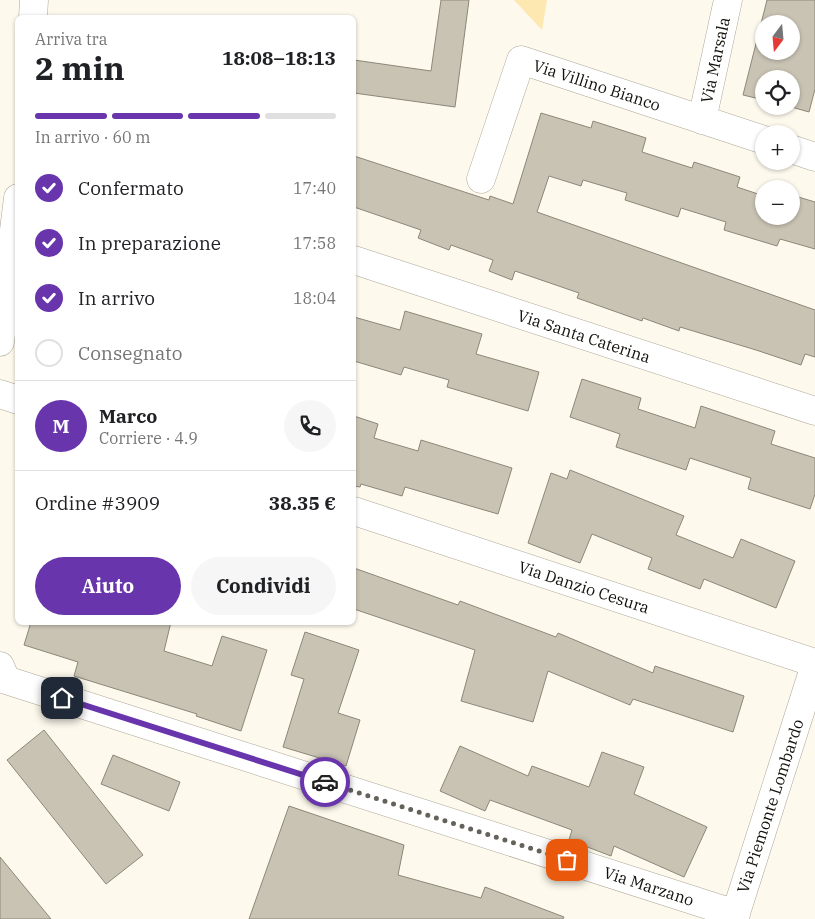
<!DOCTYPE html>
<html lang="it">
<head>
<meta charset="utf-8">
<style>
  :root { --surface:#fff; --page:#f6f6f6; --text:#202124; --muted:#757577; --line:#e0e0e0; --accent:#6835ac }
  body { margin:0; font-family:"IBM Plex Serif",serif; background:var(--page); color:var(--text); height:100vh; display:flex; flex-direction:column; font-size:19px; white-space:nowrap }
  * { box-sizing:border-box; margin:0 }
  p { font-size:16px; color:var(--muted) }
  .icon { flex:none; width:28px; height:28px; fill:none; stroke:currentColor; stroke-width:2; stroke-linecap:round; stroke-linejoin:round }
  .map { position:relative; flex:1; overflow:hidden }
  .details { position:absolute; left:15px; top:15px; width:341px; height:610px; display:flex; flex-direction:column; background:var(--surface); border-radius:8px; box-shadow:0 1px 4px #0004 }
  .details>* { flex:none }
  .needle { width:32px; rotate:196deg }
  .fabs { position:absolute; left:755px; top:15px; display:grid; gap:10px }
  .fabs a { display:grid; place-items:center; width:45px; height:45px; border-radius:50%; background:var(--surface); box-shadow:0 1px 4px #0004; font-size:25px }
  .pin { position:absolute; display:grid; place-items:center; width:42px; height:42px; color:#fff; margin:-21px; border-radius:10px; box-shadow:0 2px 8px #0006 }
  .courier { position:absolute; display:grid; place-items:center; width:50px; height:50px; margin:-25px; border:4px solid #6835ac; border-radius:50%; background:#fff; color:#222; box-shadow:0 1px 6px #0007 }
  .headline em { font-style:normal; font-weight:800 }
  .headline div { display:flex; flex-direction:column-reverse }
  .headline { display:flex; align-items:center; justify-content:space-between; height:85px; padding:0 20px }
  h1 { font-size:32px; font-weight:800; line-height:38px }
  .bar { display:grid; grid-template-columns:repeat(4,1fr); gap:8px 5px; align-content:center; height:60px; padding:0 20px }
  .bar i { height:6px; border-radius:4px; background:var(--line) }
  .bar .on { background:var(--accent) }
  .bar p { grid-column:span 4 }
  .line { display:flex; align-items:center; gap:12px; padding:0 20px; border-top:1px solid var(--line) }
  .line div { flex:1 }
  .round { display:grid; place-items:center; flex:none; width:52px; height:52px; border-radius:26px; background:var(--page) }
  ol { padding:0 20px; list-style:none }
  li { display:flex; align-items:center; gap:15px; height:55px }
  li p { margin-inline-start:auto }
  li .icon { padding:5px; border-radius:50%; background:var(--accent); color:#fff; stroke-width:4 }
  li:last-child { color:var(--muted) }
  li i { width:28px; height:28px; border:2px solid var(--line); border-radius:50% }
  .button { display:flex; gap:10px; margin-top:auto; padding:10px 20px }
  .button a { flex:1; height:58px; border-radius:30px; background:var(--accent); color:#fff; font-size:20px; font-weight:800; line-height:58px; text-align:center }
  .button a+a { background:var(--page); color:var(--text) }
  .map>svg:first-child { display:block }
</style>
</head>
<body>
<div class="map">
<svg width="815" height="919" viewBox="0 0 815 919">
  <rect width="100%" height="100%" fill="#fef9ed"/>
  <path fill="#fee8b2" d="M514 0H547L542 30Z"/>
  <path fill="#c9c3b4" stroke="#8d8779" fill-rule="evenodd" d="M441 0H469L455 107 354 93V60L431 71Z
    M767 0H815V89L809 112 788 106H791V79H764V100L743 95ZM764 24H791V51H764Z
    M541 113 591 128 593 121 646 138 642 152 692 168 694 162 740 177 737 187 764 196V216H791V204H793L795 196 815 202V249L780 239 777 246 724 230 726 222 681 208 678 217 625 200 627 193 583 180 581 186 549 176 537 212 815 310V357L805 354 801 365 756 350 680 327 679 331 643 318 642 321 577 298 579 293 515 271 512 280 489 271 493 260 451 245 449 250 418 238 421 230 354 207V156L489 200 490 196 513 204Z
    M405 311 482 334 476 354 539 372 528 411 447 387 449 380 404 367 401 375 354 361V317L400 330Z
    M582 379 641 398 638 409 695 428 701 406 775 431 771 444 815 458V494L810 509 748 489 751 478 690 458 686 470 616 447 620 434 570 417Z
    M354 416 378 424 374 438 418 451 421 440 512 468 498 514 405 487 402 496 361 484 360 487 354 486Z
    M570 470 684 516 676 535 733 558 741 539 795 561 776 608 704 579 700 589 648 569 652 558 592 534 580 563 528 543 551 473 567 479Z
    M354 568 458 605 460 601 556 637 558 633 653 673 655 666 744 696 733 732 633 699 630 705 548 671 533 722 461 701 475 650 354 609Z
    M31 622H171L164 651 212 666 222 636 267 650 241 731 196 716 197 714 74 676 78 662 24 645Z
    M305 632 359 650 338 713 360 720 346 766 283 747 304 679 291 675Z
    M44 730 143 855 106 884 7 760Z
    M460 746 528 776 532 766 589 787 602 752 644 767 634 794 707 827 684 877 614 846 611 856 569 840 572 830 490 800 485 811 440 791Z
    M113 755 180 782 169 811 101 784Z
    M289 806 404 845 398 875 481 898 485 887 564 917 563 919H249Z
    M0 857 51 919H0Z"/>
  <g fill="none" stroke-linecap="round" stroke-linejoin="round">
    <g stroke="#ada798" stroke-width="29">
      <path id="street" d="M33 18 34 0
        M702 120 728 0
        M791 149 815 157
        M481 179 521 60 764 140
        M354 260 815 411
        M0 342 18 198
        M0 394 18 400
        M354 511 815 663
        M0 666 6 680 736 914
        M734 919 815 665"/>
    </g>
    <use href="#street" stroke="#fff" stroke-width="28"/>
  </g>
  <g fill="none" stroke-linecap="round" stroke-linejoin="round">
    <path stroke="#65625a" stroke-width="5" stroke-dasharray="0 9" d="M325 782 567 860"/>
    <path stroke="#6835ac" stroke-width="6" d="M62 698 325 782"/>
  </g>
  <g text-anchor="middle" stroke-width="4.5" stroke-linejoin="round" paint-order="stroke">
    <g font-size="16" fill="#12100b" stroke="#fff">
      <text transform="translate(715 60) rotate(-78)" y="6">Via Marsala</text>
      <text transform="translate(597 85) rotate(18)" y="6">Via Villino Bianco</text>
      <text transform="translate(584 336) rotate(18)" y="6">Via Santa Caterina</text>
      <text transform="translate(584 587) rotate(18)" y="6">Via Danzio Cesura</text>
      <text transform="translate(770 806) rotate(-72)" y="6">Via Piemonte Lombardo</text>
      <text transform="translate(649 886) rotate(18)" y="6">Via Marzano</text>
    </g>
  </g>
</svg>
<div class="fabs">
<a><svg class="needle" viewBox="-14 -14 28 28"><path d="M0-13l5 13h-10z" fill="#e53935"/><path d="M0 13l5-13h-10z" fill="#757577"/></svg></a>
<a><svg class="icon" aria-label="locate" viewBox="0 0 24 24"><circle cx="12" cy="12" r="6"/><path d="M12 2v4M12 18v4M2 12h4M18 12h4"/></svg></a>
<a>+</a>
<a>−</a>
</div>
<div class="pin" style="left:567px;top:860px;background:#ea580c"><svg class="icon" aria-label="bag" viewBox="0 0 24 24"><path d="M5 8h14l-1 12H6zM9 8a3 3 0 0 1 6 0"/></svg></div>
<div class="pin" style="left:62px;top:698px;background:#1f2937"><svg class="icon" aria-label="home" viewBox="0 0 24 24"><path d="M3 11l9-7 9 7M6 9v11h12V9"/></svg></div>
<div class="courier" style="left:325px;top:782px"><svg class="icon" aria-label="car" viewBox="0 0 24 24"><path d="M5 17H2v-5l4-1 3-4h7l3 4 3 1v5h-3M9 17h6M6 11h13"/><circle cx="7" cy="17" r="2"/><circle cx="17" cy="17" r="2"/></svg></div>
<section class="details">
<div class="headline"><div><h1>2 min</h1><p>Arriva tra</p></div><em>18:08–18:13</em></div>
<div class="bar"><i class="on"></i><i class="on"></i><i class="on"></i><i></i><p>In arrivo · 60 m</p></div>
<ol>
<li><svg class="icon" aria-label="check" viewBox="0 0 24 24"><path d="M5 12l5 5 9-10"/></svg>Confermato<p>17:40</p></li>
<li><svg class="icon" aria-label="check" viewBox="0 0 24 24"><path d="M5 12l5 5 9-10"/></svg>In preparazione<p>17:58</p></li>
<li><svg class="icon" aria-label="check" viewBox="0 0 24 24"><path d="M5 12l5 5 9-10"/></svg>In arrivo<p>18:04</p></li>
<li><i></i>Consegnato</li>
</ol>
<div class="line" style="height:90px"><b class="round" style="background:var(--accent);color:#fff">M</b><div><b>Marco</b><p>Corriere · 4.9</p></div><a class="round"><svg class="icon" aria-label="phone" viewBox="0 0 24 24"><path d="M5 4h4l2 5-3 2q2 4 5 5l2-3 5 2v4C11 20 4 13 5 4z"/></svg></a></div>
<div class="line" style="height:65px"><div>Ordine #3909</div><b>38.35 €</b></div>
<div class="button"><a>Aiuto</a><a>Condividi</a></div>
</section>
</div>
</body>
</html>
